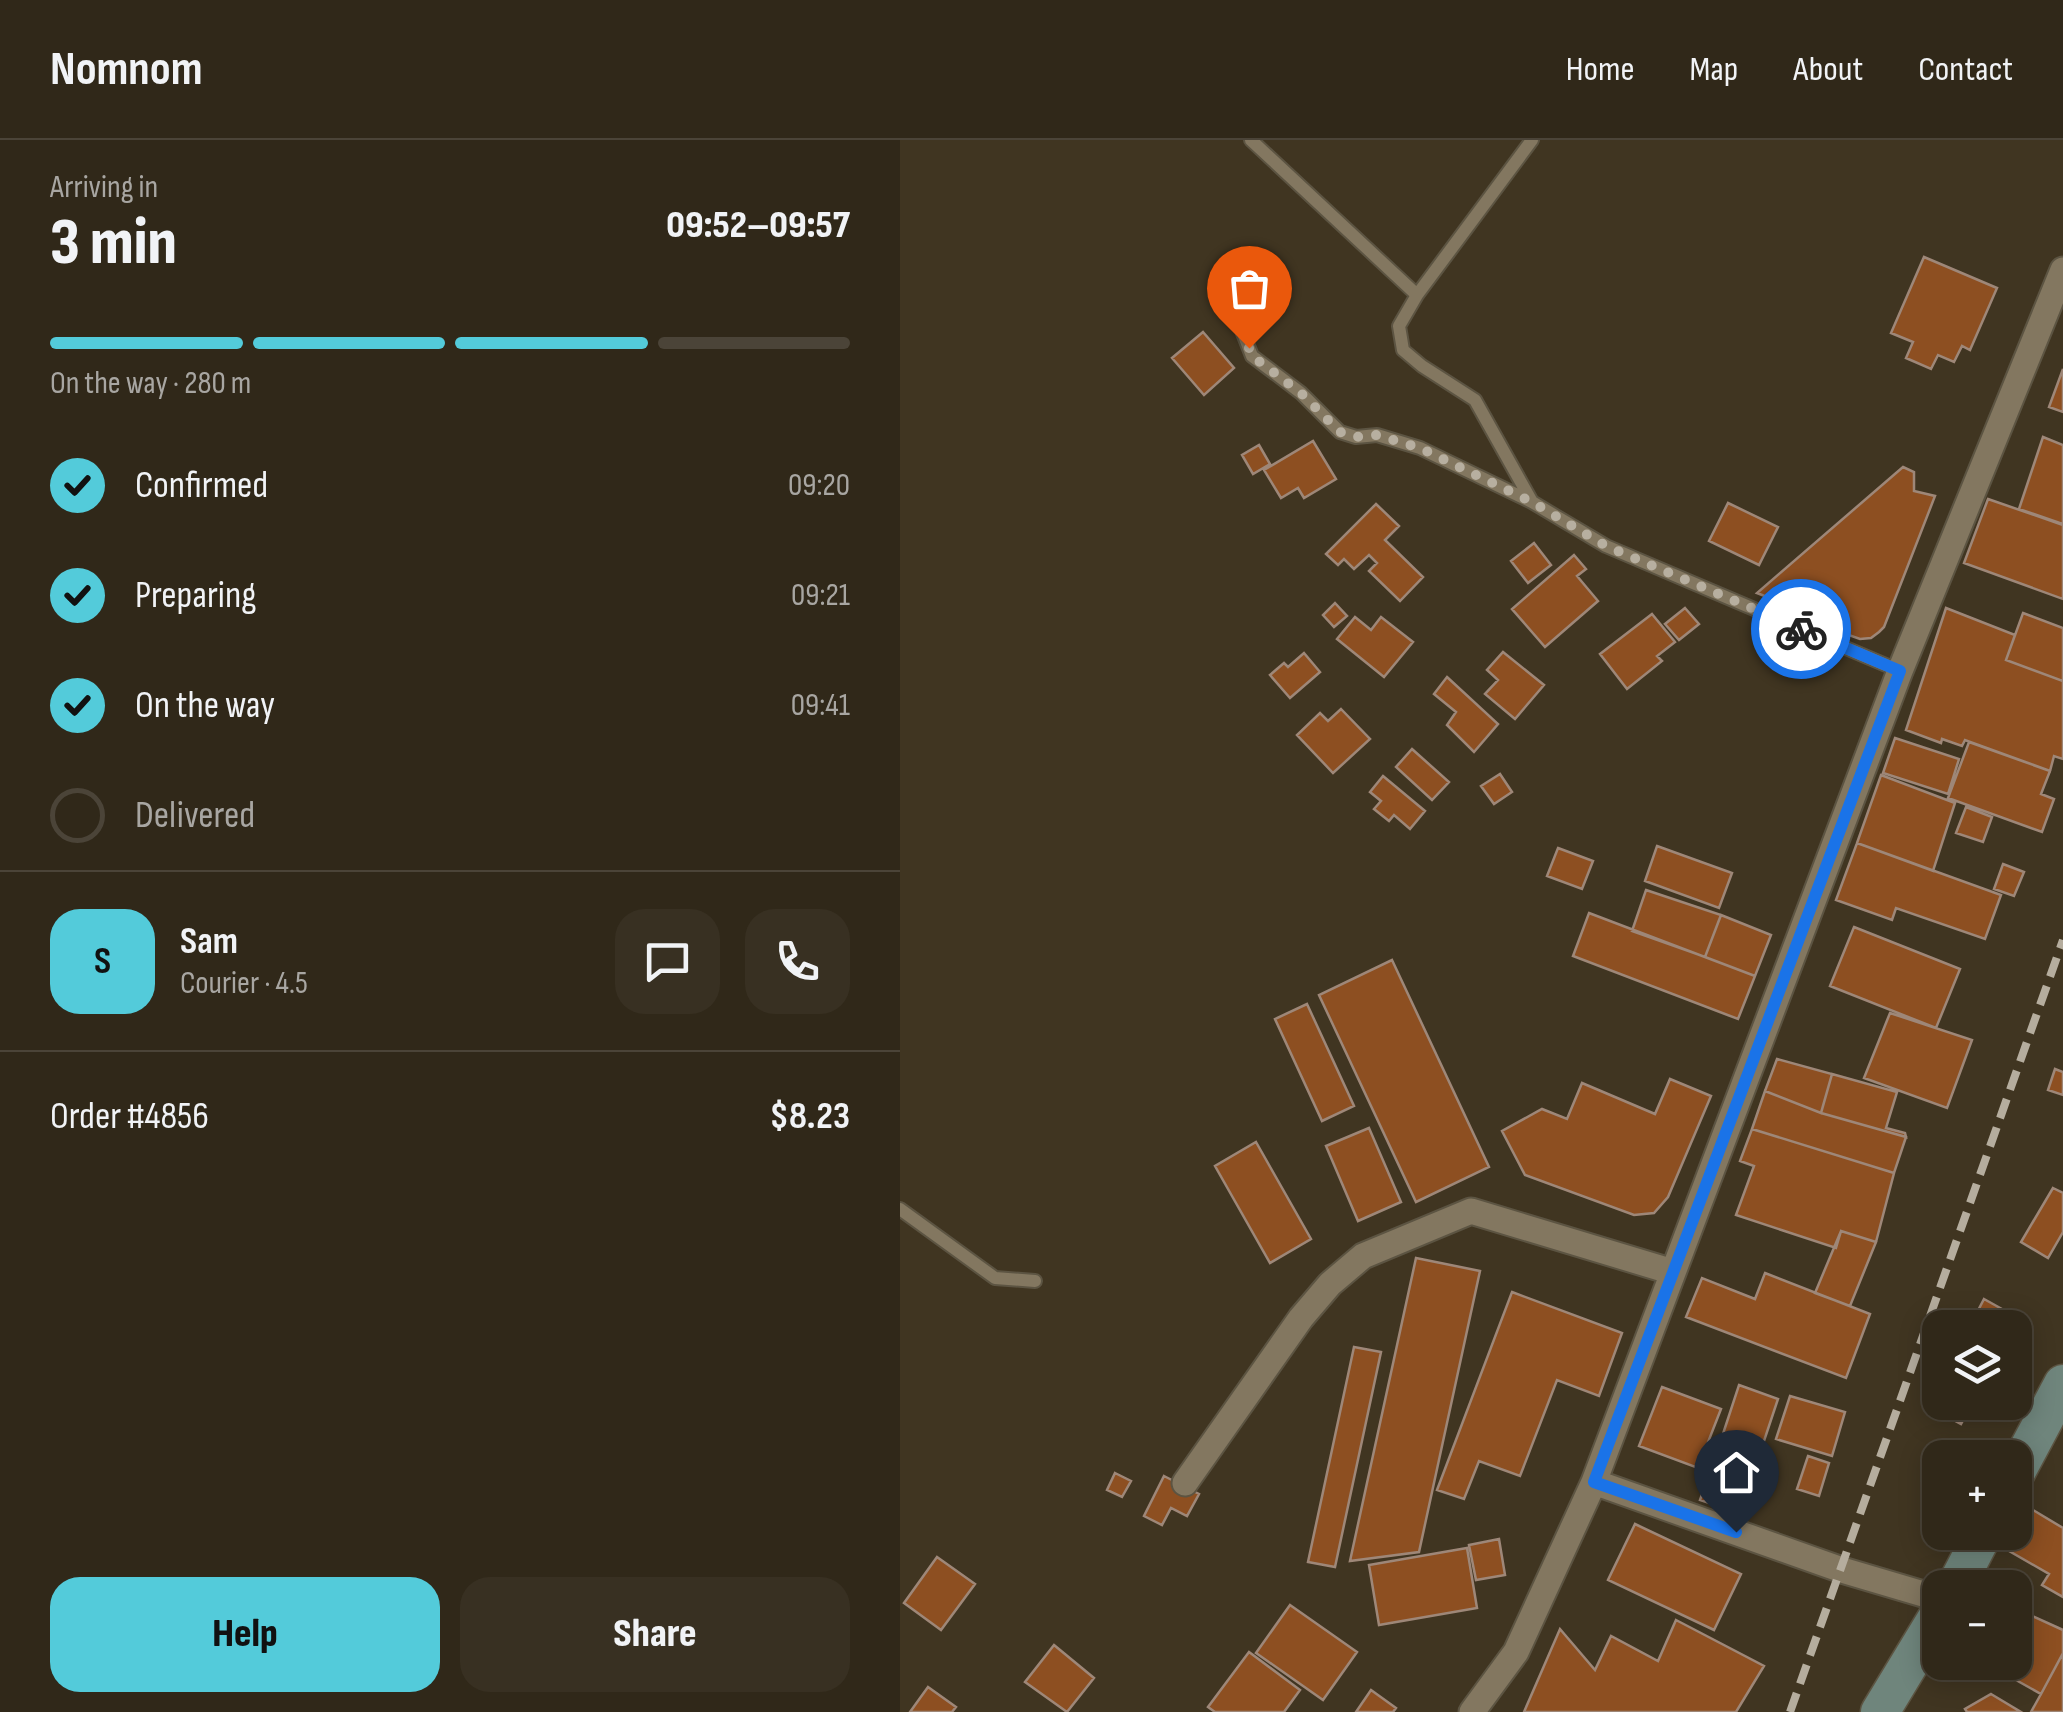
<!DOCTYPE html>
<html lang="en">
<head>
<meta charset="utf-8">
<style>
  :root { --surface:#302819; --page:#383022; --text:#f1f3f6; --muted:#a8a6a2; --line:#4b4438; --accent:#53cbda }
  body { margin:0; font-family:"Sofia Sans Condensed",sans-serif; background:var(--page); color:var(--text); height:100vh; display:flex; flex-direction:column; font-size:38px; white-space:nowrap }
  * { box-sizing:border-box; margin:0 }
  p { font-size:32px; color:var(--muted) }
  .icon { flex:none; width:55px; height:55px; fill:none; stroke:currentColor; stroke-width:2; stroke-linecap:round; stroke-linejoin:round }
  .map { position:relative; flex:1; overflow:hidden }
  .details { display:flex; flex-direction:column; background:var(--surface); width:900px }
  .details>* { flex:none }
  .buttons { position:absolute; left:1022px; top:1170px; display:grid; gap:20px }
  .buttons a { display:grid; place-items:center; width:110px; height:110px; border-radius:20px; background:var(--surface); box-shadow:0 5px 25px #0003,0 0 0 2px var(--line); font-size:50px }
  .pin { position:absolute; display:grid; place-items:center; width:85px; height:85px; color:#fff; margin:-102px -42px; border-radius:50% 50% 50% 0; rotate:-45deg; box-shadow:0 0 10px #0007 }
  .pin .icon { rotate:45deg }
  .courier { position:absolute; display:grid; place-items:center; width:100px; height:100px; margin:-50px; border:8px solid #1a73e8; border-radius:50%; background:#fff; color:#222; box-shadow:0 2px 12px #0007 }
  .head em { font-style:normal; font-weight:800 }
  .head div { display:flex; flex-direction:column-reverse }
  .head { display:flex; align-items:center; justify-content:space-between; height:170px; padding:0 50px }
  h1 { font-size:65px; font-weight:800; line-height:75px }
  .bar { display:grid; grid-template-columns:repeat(4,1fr); gap:15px 10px; align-content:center; height:120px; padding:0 50px }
  .bar i { height:12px; border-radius:8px; background:var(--line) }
  .bar .current { background:var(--accent) }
  .bar p { grid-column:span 4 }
  .line { display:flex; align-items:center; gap:25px; padding:0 50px; border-top:2px solid var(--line) }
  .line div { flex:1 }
  .round { display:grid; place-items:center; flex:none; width:105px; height:105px; border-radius:30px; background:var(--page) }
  ol { padding:0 50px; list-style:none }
  li { display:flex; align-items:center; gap:30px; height:110px }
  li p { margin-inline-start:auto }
  li .icon { padding:10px; border-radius:50%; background:var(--accent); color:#111; stroke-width:4 }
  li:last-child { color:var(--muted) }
  li i { width:55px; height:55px; border:5px solid var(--line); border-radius:50% }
  .button { display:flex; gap:20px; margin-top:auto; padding:20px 50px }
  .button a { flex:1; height:115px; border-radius:30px; background:var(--accent); color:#111; font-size:40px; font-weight:800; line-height:115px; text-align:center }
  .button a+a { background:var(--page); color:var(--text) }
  header { display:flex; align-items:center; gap:60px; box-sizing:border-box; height:140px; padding:0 50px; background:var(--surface); border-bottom:2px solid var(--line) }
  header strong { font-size:48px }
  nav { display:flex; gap:55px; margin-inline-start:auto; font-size:35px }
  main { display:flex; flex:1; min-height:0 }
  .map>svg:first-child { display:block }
</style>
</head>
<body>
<header>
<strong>Nomnom</strong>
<nav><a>Home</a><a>Map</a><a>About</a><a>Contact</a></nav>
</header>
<main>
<section class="details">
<div class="head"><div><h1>3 min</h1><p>Arriving in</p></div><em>09:52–09:57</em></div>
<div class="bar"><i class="current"></i><i class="current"></i><i class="current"></i><i></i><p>On the way · 280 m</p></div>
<ol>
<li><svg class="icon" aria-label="check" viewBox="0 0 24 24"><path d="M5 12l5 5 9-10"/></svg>Confirmed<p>09:20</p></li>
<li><svg class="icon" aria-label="check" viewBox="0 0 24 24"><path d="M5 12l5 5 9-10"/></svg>Preparing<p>09:21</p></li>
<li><svg class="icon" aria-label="check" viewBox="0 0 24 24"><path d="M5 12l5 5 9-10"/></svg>On the way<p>09:41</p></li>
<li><i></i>Delivered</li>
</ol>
<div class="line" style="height:180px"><b class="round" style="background:var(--accent);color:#111">S</b><div><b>Sam</b><p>Courier · 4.5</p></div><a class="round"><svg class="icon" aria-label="chat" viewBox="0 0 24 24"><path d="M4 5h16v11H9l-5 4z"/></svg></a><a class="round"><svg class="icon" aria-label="phone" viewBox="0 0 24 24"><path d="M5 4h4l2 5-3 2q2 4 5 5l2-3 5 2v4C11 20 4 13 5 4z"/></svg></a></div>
<div class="line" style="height:130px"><div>Order #4856</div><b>$8.23</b></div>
<div class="button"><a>Help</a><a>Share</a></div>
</section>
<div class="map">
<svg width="1163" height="1572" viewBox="0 0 1163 1572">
  <rect width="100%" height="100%" fill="#403521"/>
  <path fill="#8d4f21" stroke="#9e8778" stroke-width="2.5" d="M1024 117 1097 148 1070 210 1062 206 1054 222 1038 215 1031 229 1006 218 1013 202 991 193Z
    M303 192 334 228 304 255 272 218Z
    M1163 229V272L1149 267Z
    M1143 297 1163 305V384L1119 369Z
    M413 301 436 339 404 358 398 348 381 358 364 330Z
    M359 305 370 324 353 334 342 315Z
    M1003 327 1014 332V351L1035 356 984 487 979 492 971 498 960 499 906 480 904 476 893 475 895 468 857 453Z
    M1088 359 1163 385V459L1064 423Z
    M828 363 878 387 859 425 809 401Z
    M476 364 499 386 485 400 523 437 500 461 469 431 477 423 469 415 454 429 444 419 438 425 426 414Z
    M634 403 651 425 628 443 611 421Z
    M674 415 686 429 677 436 698 461 645 507 612 469Z
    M435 463 447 476 434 487 423 475Z
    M785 468 799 484 779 500 765 484Z
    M1046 468 1115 495 1106 520 1163 541V619L1154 616 1150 631 1065 600 1062 606 1042 599 1041 603 1006 590Z
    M1123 473 1163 488V541L1106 520Z
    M752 474 775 502 757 516 762 521 727 549 700 514Z
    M455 477 471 490 481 477 513 502 484 537 437 499Z
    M603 512 644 545 615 579 585 554 598 540 587 530Z
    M404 513 420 532 390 558 370 535 384 523 388 527Z
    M547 537 598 584 574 612 547 585 556 572 534 554Z
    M441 569 470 599 433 633 397 595 420 573 428 581Z
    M995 598 1059 619 1048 654 983 633Z
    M1069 602 1150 631 1141 654 1154 659 1142 692 1048 658Z
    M512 609 549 642 532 660 496 627Z
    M600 634 612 652 594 664 581 646Z
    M981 635 1055 663 1033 731 957 703Z
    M483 636 525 671 510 689 494 675 489 681 474 669 481 661 470 652Z
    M1066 667 1092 677 1083 702 1056 693Z
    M957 703 1101 755 1085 799 996 768 992 780 936 760Z
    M757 706 832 733 819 768 745 741Z
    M658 708 693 721 682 749 647 736Z
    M1103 724 1124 732 1114 756 1094 749Z
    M746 750 821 775 805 817 732 791Z
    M689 773 855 836 838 879 673 816Z
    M821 775 871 795 855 836 805 817Z
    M954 787 1060 829 1036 888 930 846Z
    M492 820 589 1027 516 1062 419 855Z
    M407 864 454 966 422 981 375 879Z
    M990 873 1072 900 1047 968 964 938Z
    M877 919 932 934 921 973 865 951Z
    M1155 929 1163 932V955L1148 950Z
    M932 934 997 952 986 988 1005 993 1006 997 921 973Z
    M770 939 811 956 768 1057 754 1073 734 1075 625 1035 602 991 642 969 667 979 682 943 755 974Z
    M865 951 921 973 1006 997 994 1033 852 989Z
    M469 988 501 1062 458 1081 426 1006Z
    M852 989 994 1033 976 1102 941 1091 936 1108 836 1075 854 1026 840 1021Z
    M356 1002 411 1099 370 1123 315 1026Z
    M1153 1048 1163 1053V1092L1148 1118 1121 1102Z
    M941 1091 976 1102 950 1166 915 1153Z
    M516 1118 580 1131 519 1412 450 1421Z
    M865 1133 970 1174 946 1238 786 1177 802 1138 855 1159Z
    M612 1152 722 1193 699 1256 657 1240 620 1336 579 1321 564 1359 537 1350Z
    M1084 1159 1118 1178 1112 1188H1069Z
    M454 1207 481 1212 435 1427 408 1422Z
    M1038 1244 1040 1262H1073L1061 1284 1026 1265Z
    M839 1245 878 1259 859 1316 820 1303Z
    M762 1247 821 1269 798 1328 739 1306Z
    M890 1256 945 1272 932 1316 876 1299Z
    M820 1303 859 1316 839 1373 800 1360Z
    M908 1316 929 1323 919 1356 897 1349Z
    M215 1333 231 1341 222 1357 207 1350Z
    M264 1336 299 1354 287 1376 271 1368 262 1385 244 1376Z
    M1128 1367 1163 1388V1457L1142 1445 1149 1434 1104 1408Z
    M735 1384 841 1434 814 1490 708 1440Z
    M599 1399 605 1435 576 1440 569 1405Z
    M567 1408 577 1468 479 1485 469 1425Z
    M37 1417 75 1444 41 1490 4 1463Z
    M390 1465 457 1512 423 1560 356 1513Z
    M1115 1468 1163 1490V1513L1141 1554 1084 1522H1115Z
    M776 1480 864 1526 836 1572H624L660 1489 695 1530 711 1496 758 1521Z
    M154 1505 194 1538 167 1572 125 1542Z
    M349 1512 400 1550 384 1572H315L308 1567Z
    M1163 1513V1572H1131L1141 1554Z
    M28 1547 56 1567 52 1572H10Z
    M471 1550 496 1568 493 1572H456Z
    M1091 1554 1121 1572H1067L1065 1569Z"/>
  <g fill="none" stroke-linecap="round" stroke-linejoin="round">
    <g stroke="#5c5442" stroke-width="16">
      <path id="lane" d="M351 0 517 155
        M341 188 352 216 401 253 440 292 456 297 477 295 520 308 632 362 706 406 1000 531
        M632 362 575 260 522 226 503 210 499 186 517 155 632 0
        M0 1069 95 1138 135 1141"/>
    </g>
    <g stroke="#5c5442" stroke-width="29">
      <path id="street" d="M694 1342 942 1430 1040 1459
        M285 1343 401 1178 430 1144 463 1116 571 1071 773 1132
        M572 1572 616 1512 694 1342 1000 531 1163 130"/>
    </g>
    <g stroke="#5c5442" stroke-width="41">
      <path id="secondary" d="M1115 1334 1163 1244
        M1055 1448 1084 1392
        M980 1572 1040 1473"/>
    </g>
    <use href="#lane" stroke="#837760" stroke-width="12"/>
    <use href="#street" stroke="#837760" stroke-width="25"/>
    <use href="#secondary" stroke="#6f857c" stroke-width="38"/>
    <path stroke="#b5ad9e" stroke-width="8" stroke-dasharray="20 10" stroke-linecap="butt" d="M890 1572 1163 800"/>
  </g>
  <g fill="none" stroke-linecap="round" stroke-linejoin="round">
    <path stroke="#b7afa0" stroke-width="10" stroke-dasharray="0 18" d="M349 208 352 216 401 253 440 292 456 297 477 295 520 308 632 362 706 406 901 489"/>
    <path stroke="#1a73e8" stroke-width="12" d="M836 1392 694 1342 1000 531 901 489"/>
  </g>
</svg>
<div class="buttons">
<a><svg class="icon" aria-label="layers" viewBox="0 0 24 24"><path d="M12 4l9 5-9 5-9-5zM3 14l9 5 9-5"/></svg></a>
<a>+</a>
<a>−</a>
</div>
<div class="pin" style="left:349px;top:208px;background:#ea580c"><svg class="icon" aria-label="bag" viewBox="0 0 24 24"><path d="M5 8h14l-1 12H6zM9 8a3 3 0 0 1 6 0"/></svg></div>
<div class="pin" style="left:836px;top:1392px;background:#1f2937"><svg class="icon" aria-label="home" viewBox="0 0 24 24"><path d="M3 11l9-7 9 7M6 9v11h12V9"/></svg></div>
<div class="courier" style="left:901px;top:489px"><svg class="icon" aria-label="bike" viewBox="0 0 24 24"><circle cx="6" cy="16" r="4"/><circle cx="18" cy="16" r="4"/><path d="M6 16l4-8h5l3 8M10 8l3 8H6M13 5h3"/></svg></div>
</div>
</main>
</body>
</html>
